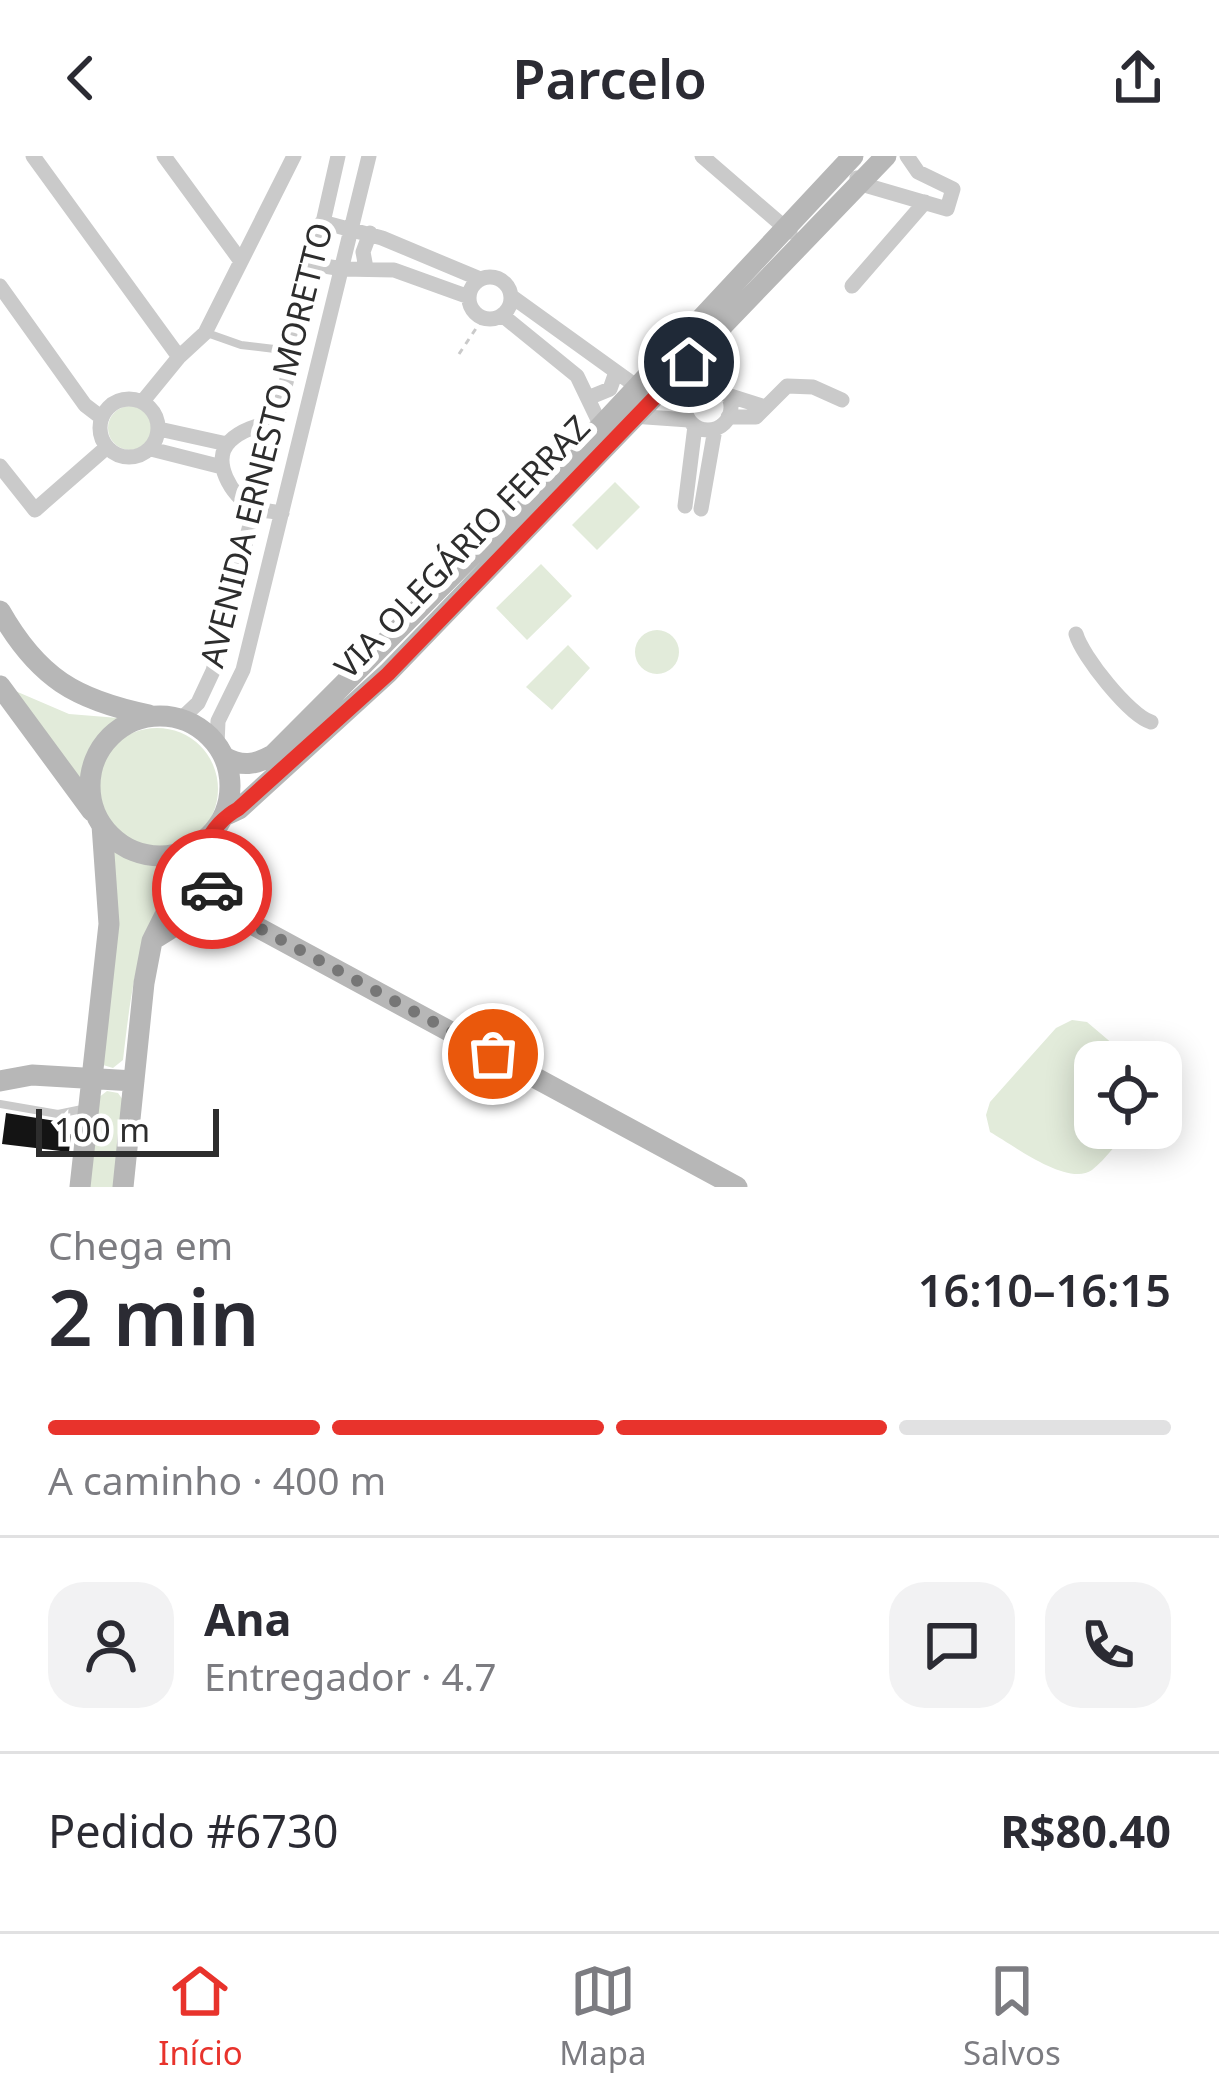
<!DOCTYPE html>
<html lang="pt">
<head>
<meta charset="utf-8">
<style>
  :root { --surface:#fff; --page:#f2f2f3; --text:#2b2b33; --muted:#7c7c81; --line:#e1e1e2; --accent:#e8332c }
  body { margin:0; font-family:"Noto Sans",sans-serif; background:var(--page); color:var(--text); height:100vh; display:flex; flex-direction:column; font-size:45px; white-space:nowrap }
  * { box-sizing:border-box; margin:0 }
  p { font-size:39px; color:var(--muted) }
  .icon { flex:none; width:66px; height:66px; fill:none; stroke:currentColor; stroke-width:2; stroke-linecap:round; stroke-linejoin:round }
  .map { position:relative; height:1031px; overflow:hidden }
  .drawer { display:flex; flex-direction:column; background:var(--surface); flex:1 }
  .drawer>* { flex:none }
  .buttons { position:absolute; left:1074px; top:885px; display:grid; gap:24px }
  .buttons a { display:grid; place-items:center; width:108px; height:108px; border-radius:24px; background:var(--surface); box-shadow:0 6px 30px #0003; font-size:60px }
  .scale { position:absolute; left:36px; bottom:30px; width:183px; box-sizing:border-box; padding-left:12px; border:6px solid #2d2d2d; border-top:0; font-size:33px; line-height:42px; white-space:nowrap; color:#2d2d2d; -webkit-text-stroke:9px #fff; paint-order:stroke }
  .pin { position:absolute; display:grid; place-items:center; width:102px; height:102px; color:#fff; margin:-51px; border:6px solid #fff; border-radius:50%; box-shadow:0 3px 12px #0007 }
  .courier { position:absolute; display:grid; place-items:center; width:120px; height:120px; margin:-60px; border:9px solid #e8332c; border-radius:50%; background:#fff; color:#222; box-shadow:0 3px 15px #0007 }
  .head em { font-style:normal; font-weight:600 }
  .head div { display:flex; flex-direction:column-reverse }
  .head { display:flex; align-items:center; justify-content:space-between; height:204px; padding:0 48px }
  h1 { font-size:78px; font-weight:600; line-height:90px }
  .bar { display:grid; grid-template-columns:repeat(4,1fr); gap:18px 12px; align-content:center; height:144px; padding:0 48px }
  .bar i { height:15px; border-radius:9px; background:var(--line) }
  .bar .active { background:var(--accent) }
  .bar p { grid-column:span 4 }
  .line { display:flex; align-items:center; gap:30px; padding:0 48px; border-top:3px solid var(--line) }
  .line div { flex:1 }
  .round { display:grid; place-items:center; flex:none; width:126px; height:126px; border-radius:36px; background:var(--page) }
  header { display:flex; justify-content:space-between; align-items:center; height:156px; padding:0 48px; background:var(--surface); font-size:54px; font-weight:600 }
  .tabs { display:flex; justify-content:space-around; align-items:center; height:168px; border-top:3px solid var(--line); background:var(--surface); font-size:33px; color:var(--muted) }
  .tabs a { display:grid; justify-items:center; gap:6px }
  .tabs .active { color:var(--accent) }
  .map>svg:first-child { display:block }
</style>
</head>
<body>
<header><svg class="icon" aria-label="back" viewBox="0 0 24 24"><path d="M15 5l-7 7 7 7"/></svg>Parcelo<svg class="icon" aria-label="share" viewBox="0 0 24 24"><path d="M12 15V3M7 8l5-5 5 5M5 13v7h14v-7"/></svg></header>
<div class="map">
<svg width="1219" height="1031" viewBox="0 0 1219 1031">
  <rect width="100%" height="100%" fill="#fff"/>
  <path fill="#e2ebda" d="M108 272a22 22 0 1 1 44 0a22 22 0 1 1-44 0Z
    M615 326 640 351 597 394 572 369Z
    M541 408 572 440 527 484 496 452Z
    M635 496a22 22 0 1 1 44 0a22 22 0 1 1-44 0Z
    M568 489 590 512 552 554 526 531Z
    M13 534 69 558 131 563C98 582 85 604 84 642Z
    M96 633a61 61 0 1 1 122 0a61 61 0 1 1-122 0Z
    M112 693C139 712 161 700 182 708 138 774 132 827 123 904L113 912 103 909Z
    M1072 864 1087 866 1134 906H1095V972H1131C1118 985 1106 1003 1092 1014 1068 1031 1013 989 990 976L986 959 990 946 1056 872Z
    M107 935 118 937 123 944 115 1031H89L98 942Z"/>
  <path fill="#141414" d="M6 957 62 966 61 977 71 978 69 996 2 988Z"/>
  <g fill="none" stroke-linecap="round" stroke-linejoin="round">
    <path stroke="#cacaca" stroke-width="3" stroke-dasharray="6 6" stroke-linecap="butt" d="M459 198 483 162"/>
    <path stroke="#cacaca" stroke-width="8" d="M207 177 241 189 291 195
      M0 948 58 958 87 952"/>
    <path stroke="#cacaca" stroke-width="15" d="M33 0 179 201
      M164 0 240 104
      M702 0 790 76
      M857 22 868 30 947 53 953 33 918 16 907 0
      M322 66 382 82 480 123
      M312 108 343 113 394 114 469 141
      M366 112 363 96 370 77
      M469 142a21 21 0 1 1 42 0a21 21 0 1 1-42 0Z
      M0 130 85 249 102 262
      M852 130 925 46
      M511 140 636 230
      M502 159 577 220 601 270
      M720 166 724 169 721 233
      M685 251a23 23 0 1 1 46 0a23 23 0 1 1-46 0Z
      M727 239 765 251
      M588 242 610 233 616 216
      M100 272a29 29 0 1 1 58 0a29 29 0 1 1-58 0Z
      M143 245 179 201 205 177 294 0
      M632 260 689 264
      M728 261H756L787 230 813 231 842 244
      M275 265C260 269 242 273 230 285 210 304 232 341 252 351 260 355 273 355 282 357
      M159 273 227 288
      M151 293 222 311
      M0 310 35 354 107 291
      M685 350 695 270
      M701 353 715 273
      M1076 478C1082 500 1130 560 1151 566
      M181 563 198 547 213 515 294 195 338 0
      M217 589 218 565 243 514 369 0"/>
    <path stroke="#b7b7b7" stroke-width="21" d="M0 455C38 522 76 544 149 559
      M0 530 92 655
      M90 630a70 70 0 1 1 140 0a70 70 0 1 1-140 0Z
      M224 601C242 611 255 609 273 599L601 270 853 0
      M224 660 239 653 388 517 886 0
      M208 681C197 729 213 734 246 765L737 1031
      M157 781 189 761 245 765
      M0 925 32 919 134 925
      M80 1031 109 768 102 669
      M123 1031 144 827 152 785 199 691"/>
  </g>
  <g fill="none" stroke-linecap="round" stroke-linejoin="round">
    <path stroke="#767676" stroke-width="12" stroke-dasharray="0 21.6" d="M212 733 246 765 493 898"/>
    <path stroke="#e8332c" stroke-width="15" d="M212 733C188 705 212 667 238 653L388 518 689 206"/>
  </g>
  <g text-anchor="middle" stroke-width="12" stroke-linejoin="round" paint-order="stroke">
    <g font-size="33" fill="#2d2d2d" stroke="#fff">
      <text transform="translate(266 289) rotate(-76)" y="12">AVENIDA ERNESTO MORETTO</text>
      <text transform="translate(462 391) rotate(-46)" y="12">VIA OLEGÁRIO FERRAZ</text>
    </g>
  </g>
</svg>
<div class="buttons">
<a><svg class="icon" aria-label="locate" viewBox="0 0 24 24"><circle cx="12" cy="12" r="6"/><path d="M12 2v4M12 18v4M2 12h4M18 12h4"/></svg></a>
</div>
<div class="scale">100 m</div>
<div class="pin" style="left:493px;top:898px;background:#ea580c"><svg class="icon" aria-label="bag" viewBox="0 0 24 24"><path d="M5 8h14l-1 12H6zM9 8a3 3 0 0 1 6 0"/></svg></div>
<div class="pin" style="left:689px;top:206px;background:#1f2937"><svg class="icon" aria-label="home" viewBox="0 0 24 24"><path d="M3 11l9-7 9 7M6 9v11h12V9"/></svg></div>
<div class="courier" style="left:212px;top:733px"><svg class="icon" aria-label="car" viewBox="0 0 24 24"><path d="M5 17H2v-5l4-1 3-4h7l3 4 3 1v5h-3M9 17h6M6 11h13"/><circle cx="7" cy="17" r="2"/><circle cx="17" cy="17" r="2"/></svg></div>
</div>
<section class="drawer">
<div class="head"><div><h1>2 min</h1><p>Chega em</p></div><em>16:10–16:15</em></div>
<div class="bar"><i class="active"></i><i class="active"></i><i class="active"></i><i></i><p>A caminho · 400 m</p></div>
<div class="line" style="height:216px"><a class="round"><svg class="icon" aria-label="person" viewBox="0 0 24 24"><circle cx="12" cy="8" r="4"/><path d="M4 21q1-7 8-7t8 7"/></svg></a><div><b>Ana</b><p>Entregador · 4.7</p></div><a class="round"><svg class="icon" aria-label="chat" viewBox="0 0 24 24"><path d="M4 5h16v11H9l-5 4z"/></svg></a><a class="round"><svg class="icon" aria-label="phone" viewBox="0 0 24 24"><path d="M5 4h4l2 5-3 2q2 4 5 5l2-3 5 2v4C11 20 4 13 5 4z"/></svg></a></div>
<div class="line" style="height:156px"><div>Pedido #6730</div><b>R$80.40</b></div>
</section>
<nav class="tabs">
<a class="active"><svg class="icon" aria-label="home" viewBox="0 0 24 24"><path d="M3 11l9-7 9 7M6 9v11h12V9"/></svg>Início</a>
<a><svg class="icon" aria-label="map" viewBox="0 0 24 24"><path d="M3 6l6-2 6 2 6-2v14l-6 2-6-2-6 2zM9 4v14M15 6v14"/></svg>Mapa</a>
<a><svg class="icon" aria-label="saved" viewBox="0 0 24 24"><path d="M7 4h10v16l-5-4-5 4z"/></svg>Salvos</a>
</nav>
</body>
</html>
